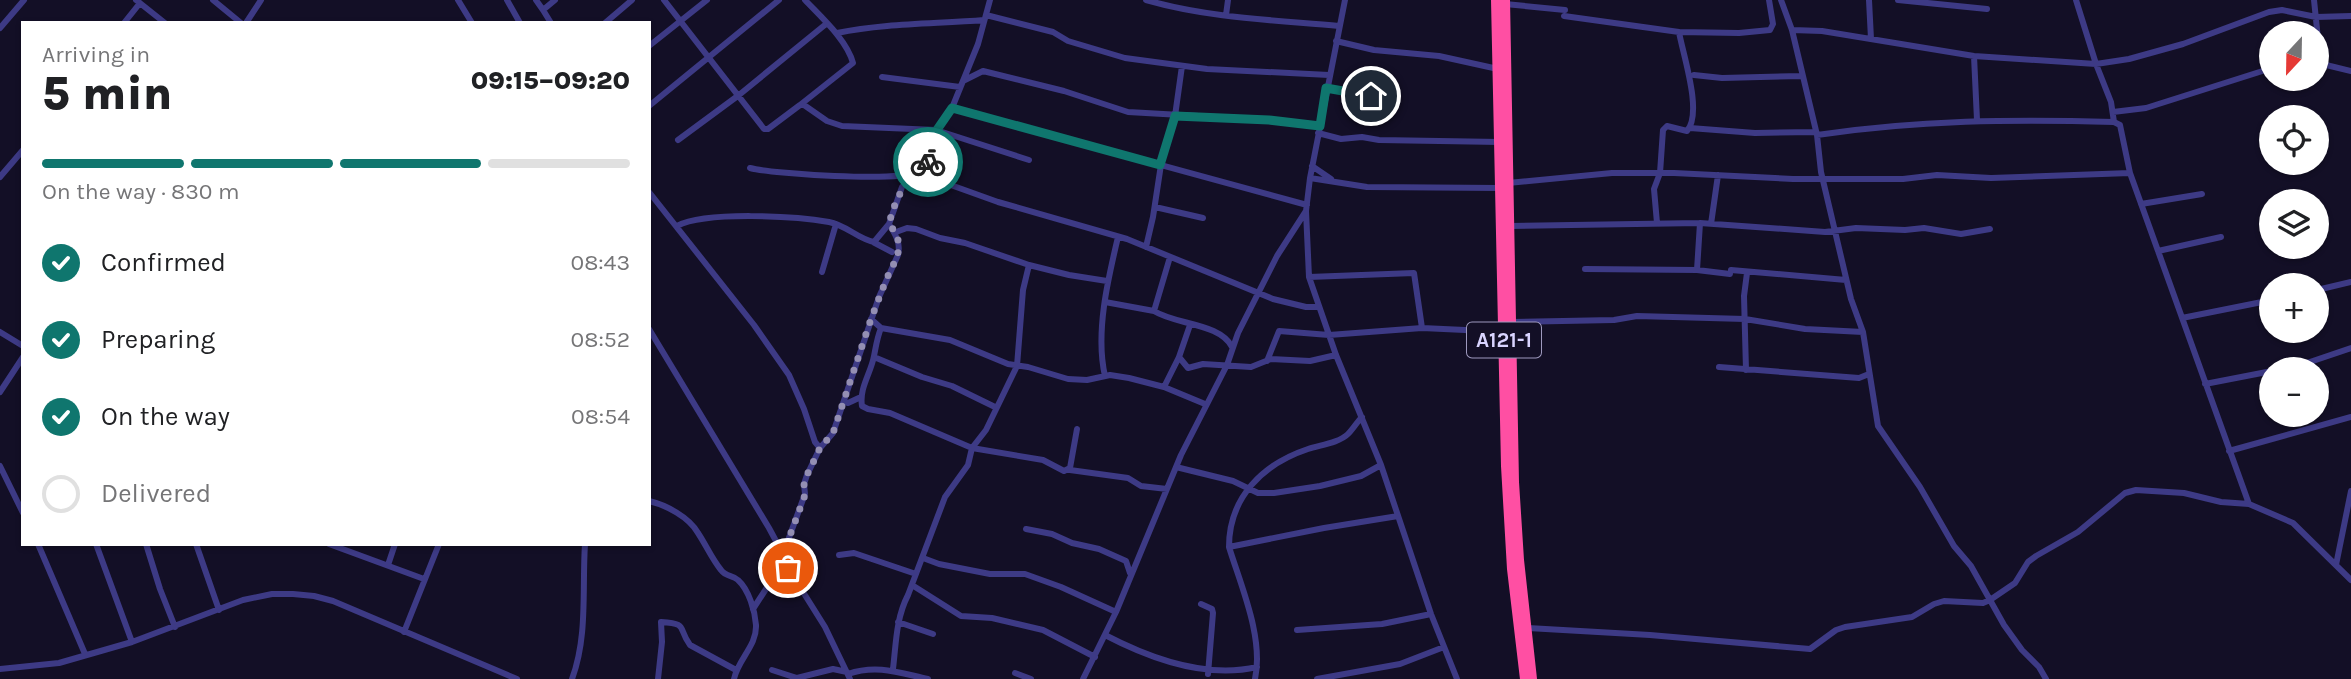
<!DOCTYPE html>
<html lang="en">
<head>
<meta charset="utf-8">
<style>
  :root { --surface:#fff; --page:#f6f6f6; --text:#202124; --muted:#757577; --line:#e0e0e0; --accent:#0f766e }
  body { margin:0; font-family:Karla,sans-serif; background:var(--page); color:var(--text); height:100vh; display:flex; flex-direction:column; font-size:26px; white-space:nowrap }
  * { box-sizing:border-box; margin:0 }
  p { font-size:23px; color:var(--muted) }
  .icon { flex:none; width:38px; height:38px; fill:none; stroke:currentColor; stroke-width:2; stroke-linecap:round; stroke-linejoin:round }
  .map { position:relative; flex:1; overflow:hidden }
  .drawer { position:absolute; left:21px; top:21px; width:630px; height:525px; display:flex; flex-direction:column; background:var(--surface); border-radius:0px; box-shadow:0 2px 5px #0004 }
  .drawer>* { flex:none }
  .needle { width:46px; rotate:202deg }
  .tools { position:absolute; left:2259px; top:21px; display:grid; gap:14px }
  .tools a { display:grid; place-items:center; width:70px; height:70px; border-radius:50%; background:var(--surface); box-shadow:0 2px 5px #0004; font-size:35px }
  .pin { position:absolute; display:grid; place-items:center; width:60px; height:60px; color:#fff; margin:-30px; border:4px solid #fff; border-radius:50%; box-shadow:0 2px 7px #0007 }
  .courier { position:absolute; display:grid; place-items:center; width:70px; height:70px; margin:-35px; border:5px solid #0f766e; border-radius:50%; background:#fff; color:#222; box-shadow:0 2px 9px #0007 }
  .head em { font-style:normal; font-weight:800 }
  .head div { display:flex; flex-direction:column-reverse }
  .head { display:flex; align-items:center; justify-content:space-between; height:119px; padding:0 21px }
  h1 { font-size:46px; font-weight:800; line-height:52px }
  .bar { display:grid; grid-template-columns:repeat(4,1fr); gap:10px 7px; align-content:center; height:84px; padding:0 21px }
  .bar i { height:9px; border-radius:5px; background:var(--line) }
  .bar .current { background:var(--accent) }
  .bar p { grid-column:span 4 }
  ol { padding:0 21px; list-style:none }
  li { display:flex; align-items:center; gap:21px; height:77px }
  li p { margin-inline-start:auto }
  li .icon { padding:7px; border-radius:50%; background:var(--accent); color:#fff; stroke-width:4 }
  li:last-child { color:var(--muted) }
  li i { width:38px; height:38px; border:4px solid var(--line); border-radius:50% }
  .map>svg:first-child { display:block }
</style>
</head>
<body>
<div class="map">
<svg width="2351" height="679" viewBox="0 0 2351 679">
  <rect width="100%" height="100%" fill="#130f26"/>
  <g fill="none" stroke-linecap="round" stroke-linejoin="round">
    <path stroke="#3d3a85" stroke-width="6" d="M136 0 165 23
      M213 0 241 23
      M458 0 472 23
      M507 0 520 23
      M536 0 543 10 555 0
      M664 0 764 129H768L800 105H804L827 121 842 126 936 130 1029 160
      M990 0 978 44 952 108 1307 205
      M1146 0C1209 18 1274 20 1339 26
      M1345 0 1310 178 1306 211 1309 277 1336 355 1381 465 1431 614 1457 679
      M1781 0 1792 30 1817 135 1821 172 1851 299 1863 332 1878 426 1920 487 1954 546 1971 566 2004 625 2022 650 2039 667 2046 679
      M1869 0 1871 39
      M1898 0 1987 9
      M2314 0 2318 39 2317 64
      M1505 4 1565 10
      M543 10 551 23
      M986 15 1053 32 1068 41 1125 58 1207 69 1329 75
      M1226 15 1228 0
      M1564 16 1679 32
      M124 23 140 3
      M246 23 261 0
      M605 23 632 0
      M0 28 24 0
      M1792 30 1822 31 1974 56 2096 64 2129 59 2183 44 2269 12 2282 10 2316 17 2351 16
      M837 33C885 23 935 24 984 20
      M1336 41 1374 50 1439 56 1498 69
      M649 46 707 0
      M1974 56 1977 120
      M2318 63 2351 71
      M1694 75 1722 78 1802 76
      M882 77 960 87
      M963 81 983 71 1064 91 1128 112 1269 120 1319 126
      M1326 88 1371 96
      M800 105 853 63C847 40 821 17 805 0
      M649 106 779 0
      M952 108C946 117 937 126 933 136 928 147 926 170 934 179L998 202 1127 239 1273 299 1306 307H1319
      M2113 112 2146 108 2272 68
      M1690 128 1755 133 1816 132 1817 135C1917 120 2014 119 2114 122
      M1318 133 1341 139 1362 137 1379 140 1500 142
      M678 140 739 95 826 24
      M1312 166 1331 179
      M750 168C773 174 897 182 916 172 920 170 925 165 929 162
      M2130 173 2249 504
      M0 177 23 150
      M1310 178 1367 187 1500 188
      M1508 183 1612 173H1674L1793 179H1903L1937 175 1991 178 2130 173 2120 125 2114 122 2111 102 2096 64 2076 0
      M649 192 754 325 789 375 804 409 815 442 820 448 833 433 879 297 898 255C901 242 895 234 889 224L902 187 915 173 931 176
      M2141 204 2202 194
      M1155 207 1203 218
      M1657 223 1654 189 1660 173 1663 130 1667 126 1687 131C1703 113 1683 55 1679 32L1739 33 1770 30 1773 24 1769 0
      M1711 224 1718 175
      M677 226C706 211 795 216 829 222 846 225 858 239 874 242L889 224
      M1509 226 1700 223 1825 232 1856 228 1905 230 1924 228 1961 234 1990 229
      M896 232 907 228 916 229 940 238 965 243 1029 265 1069 275 1107 281
      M873 242 892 252
      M1146 247 1153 217 1162 158 1175 116 1182 66
      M2158 251 2221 237
      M1170 257 1154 311C1176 325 1220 323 1232 347
      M1585 269 1697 270 1730 274
      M1697 270 1700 223
      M1731 270 1846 280
      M822 272 836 224
      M1309 277 1414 273 1422 328
      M2317 290 2351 282
      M1105 302 1154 311
      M2182 318 2272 300
      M871 319 881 328 950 340 1008 364 1028 367 1068 379 1087 380 1110 375 1129 378 1164 387 1205 404
      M1512 322 1614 320 1637 316 1745 319 1805 329 1863 332
      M1190 325 1179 357 1188 368 1203 364 1251 367 1271 359 1310 361 1336 355
      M881 328C877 338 876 346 874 356 871 373 859 388 862 406L868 409 890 413 972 448 1043 460 1064 471 1070 468 1077 429
      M649 329 769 528 783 554 788 568 825 627 850 679
      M0 332 23 346
      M874 357 922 377 952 386 995 407
      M1267 361 1279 331 1329 335 1422 328 1465 330 1504 335
      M1719 367 1859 378 1869 374
      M2279 369 2301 365 2351 348
      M1746 370 1744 296 1747 273
      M1105 376C1095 333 1108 279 1118 237
      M2205 384 2272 371
      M1164 387 1179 357
      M0 392 23 357
      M848 403 861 397
      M2229 451 2351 417
      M0 466 23 513
      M1176 467 1233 481 1258 493H1274L1320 486 1361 476 1381 465
      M1070 470 1128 478 1141 486 1167 489
      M649 501C666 505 689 517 698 533 706 545 712 559 721 570 726 577 733 575 738 580 749 590 755 611 756 625 757 646 738 659 734 679
      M1026 529 1052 534 1072 543 1099 549 1126 561 1130 573
      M38 544 85 654
      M96 544 132 642
      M146 544 160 589 175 627
      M196 544 219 610
      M329 544 424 579
      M1229 547 1324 528 1398 516
      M783 554 805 494 804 484 807 475 820 448
      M839 555 854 553 916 574
      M923 558 939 564 990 574H1025L1061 587 1116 612
      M388 565 395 544
      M2336 565 2351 491
      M912 585 961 616 992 618 1043 630 1095 657
      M1201 604 1212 609 1213 613 1208 674
      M753 609 777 572 788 568
      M898 622 933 634
      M1528 628 1650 635 1810 649 1836 630 1845 627 1912 617 1934 604 1944 601 1983 603 1990 600 2015 583 2028 562 2036 556 2078 532 2125 493 2136 490 2184 493 2221 502 2249 504 2293 523 2351 580
      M1297 630 1382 624 1431 614
      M404 632 439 544
      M1105 635C1151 659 1206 679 1257 667
      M0 669 59 663 132 642 243 600 272 594H293L314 596 333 601 517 679
      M893 669C896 644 896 618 908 595L945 497 968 465 972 448 986 430 1017 366 1023 290 1029 265
      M772 670 797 678 833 669 847 672
      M1015 673 1031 679
      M848 674C877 664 900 673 928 679
      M572 679C588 636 582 589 585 544
      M658 679 662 642 661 622C689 624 677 627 690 645L736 670
      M1083 679 1116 612 1181 455 1227 365 1238 333 1277 256 1306 211
      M1255 679C1264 638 1241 586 1229 547 1229 497 1263 464 1308 449 1320 445 1339 443 1348 434 1353 429 1357 422 1362 417
      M1317 679 1400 664 1444 647"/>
    <path stroke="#ff4fa3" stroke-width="10" d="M1496 0 1506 466 1512 569 1525 679
      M1505 0 1514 482 1519 560 1532 679"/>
  </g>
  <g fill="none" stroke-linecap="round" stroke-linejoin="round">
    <path stroke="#948fb3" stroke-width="7" stroke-dasharray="0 12.6" d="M788 568 783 554 805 495 804 484 807 475 820 448 833 433 871 319 886 280 898 255V239L895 232 889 224C896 195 906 180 928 162"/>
    <path stroke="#0f766e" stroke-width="9" d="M928 162 932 137 952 108 1160 165 1175 116 1269 120 1320 126 1326 88 1371 96"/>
  </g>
  <g text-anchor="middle" stroke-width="7" stroke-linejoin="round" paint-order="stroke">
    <rect fill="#130f26" stroke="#9e99be" stroke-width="2" x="1467" y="322.5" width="74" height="35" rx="5"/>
    <g font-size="21" font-weight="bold" fill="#d9d4ff">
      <text x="1504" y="347">A121-1</text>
    </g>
  </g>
</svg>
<div class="tools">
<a><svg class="needle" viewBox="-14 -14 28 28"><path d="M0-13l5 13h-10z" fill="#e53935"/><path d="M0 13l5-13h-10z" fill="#757577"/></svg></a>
<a><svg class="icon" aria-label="locate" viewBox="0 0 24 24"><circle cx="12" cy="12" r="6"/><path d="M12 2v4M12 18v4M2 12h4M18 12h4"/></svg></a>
<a><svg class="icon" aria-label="layers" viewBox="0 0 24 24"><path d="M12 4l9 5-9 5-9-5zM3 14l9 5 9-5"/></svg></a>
<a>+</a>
<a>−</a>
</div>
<div class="pin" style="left:788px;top:568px;background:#ea580c"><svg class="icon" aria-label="bag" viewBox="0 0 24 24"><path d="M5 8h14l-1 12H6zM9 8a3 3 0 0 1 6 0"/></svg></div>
<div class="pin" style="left:1371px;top:96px;background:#1f2937"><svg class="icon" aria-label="home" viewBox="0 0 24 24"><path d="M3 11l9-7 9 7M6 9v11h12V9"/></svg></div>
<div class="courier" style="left:928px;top:162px"><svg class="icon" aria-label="bike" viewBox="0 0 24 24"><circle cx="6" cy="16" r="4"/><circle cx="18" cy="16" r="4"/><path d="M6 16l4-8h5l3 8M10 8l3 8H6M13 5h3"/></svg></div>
<section class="drawer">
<div class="head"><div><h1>5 min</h1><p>Arriving in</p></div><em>09:15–09:20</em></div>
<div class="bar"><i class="current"></i><i class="current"></i><i class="current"></i><i></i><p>On the way · 830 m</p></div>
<ol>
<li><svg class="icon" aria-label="check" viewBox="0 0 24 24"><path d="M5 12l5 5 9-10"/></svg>Confirmed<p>08:43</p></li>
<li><svg class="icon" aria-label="check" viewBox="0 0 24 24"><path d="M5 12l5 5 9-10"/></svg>Preparing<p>08:52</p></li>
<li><svg class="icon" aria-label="check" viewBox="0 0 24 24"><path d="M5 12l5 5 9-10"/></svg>On the way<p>08:54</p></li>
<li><i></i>Delivered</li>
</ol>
</section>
</div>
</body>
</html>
